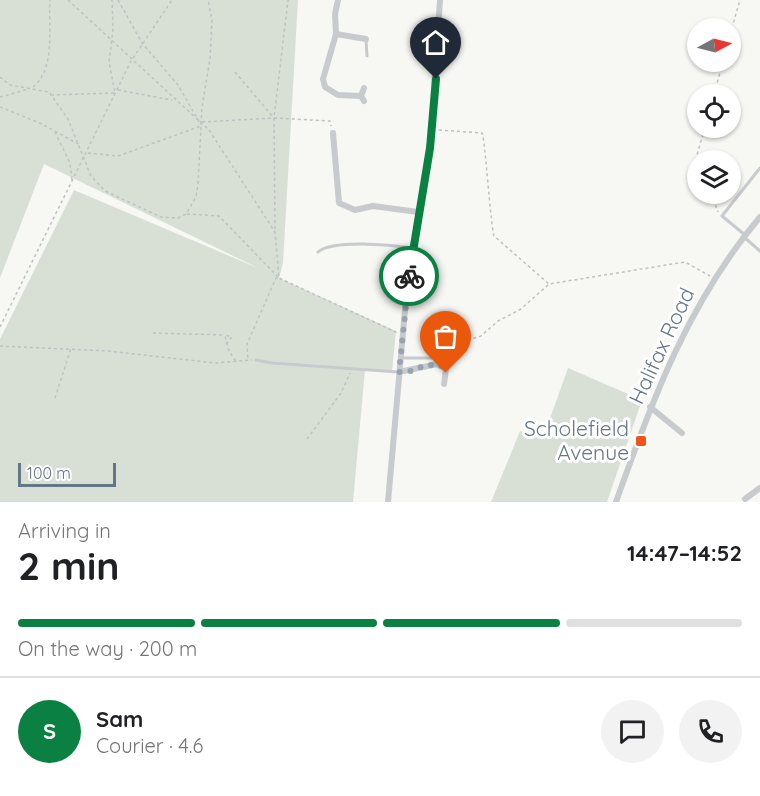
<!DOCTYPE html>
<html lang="en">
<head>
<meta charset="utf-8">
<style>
  :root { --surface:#fff; --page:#f2f2f2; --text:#202124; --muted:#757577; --line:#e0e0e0; --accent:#0b8043 }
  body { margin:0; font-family:Quicksand,sans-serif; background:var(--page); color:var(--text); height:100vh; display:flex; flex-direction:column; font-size:22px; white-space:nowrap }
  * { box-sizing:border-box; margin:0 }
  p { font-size:20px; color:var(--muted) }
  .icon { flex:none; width:33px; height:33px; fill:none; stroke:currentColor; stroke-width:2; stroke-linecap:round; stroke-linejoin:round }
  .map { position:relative; height:502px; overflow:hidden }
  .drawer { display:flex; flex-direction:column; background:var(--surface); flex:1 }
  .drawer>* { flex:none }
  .needle { width:39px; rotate:83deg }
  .buttons { position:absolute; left:687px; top:18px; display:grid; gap:12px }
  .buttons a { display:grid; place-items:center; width:54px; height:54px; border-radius:50%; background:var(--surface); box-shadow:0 2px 4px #0004; font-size:30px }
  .scale { position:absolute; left:18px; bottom:15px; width:98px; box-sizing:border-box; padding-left:6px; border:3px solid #647688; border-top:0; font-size:16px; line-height:21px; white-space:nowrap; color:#647688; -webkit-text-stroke:4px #fff; paint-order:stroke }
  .pin { position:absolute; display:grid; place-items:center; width:51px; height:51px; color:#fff; margin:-62px -26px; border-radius:50% 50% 50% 0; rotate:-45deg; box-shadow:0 0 6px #0007 }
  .pin .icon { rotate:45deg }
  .courier { position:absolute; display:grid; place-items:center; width:60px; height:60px; margin:-30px; border:4px solid #0b8043; border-radius:50%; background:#fff; color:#222; box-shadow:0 2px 8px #0007 }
  .overview em { font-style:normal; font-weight:800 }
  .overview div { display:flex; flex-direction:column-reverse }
  .overview { display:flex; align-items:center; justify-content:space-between; height:102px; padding:0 18px }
  h1 { font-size:39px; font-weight:800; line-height:45px }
  .bar { display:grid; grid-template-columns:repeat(4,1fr); gap:9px 6px; align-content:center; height:72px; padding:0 18px }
  .bar i { height:8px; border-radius:4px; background:var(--line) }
  .bar .current { background:var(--accent) }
  .bar p { grid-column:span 4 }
  .line { display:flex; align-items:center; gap:15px; padding:0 18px; border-top:2px solid var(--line) }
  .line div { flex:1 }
  .round { display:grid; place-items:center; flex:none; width:63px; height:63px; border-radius:32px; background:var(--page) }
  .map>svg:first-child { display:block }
</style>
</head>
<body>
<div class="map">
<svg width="760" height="502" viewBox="0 0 760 502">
  <rect width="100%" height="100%" fill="#f7f7f4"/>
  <path fill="#d8e0d5" d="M0 0H298L283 263 279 278 396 331 392 372 365 370 353 502H0V339L74 190 258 268 44 164 0 278Z
    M568 368 642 400 607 502H491L520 431 543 438Z"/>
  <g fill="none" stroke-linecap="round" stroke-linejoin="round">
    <path stroke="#bec1c3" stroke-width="1.5" stroke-dasharray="3 3" stroke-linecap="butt" d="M68 0 209 130 275 232 279 278 398 333
      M118 0 142 43 178 85 201 125
      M730 34 740 0
      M235 72 273 117
      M0 77 10 85 49 92 68 119 91 176 105 191 161 217 178 218 186 214 196 197 198 184 202 107 210 59 212 20 208 0
      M33 87C56 68 48 28 50 0
      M118 90 172 100
      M714 94 723 62
      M51 95 115 93 109 62 113 29 112 0
      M0 97 29 89
      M0 107 42 124 80 145
      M202 122 274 118 330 121 331 126
      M439 130 482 133C485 137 490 220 494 236L549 284
      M55 132 70 163 72 181
      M88 153 118 156 201 126
      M698 165 695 161 705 128
      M711 194 718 212
      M187 214 219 216 279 278H276L247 344 248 360
      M275 229 274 118 288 0
      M0 327 131 61 172 0
      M153 333 225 335
      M226 344 232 337 225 335C227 347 229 353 237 362
      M0 346 108 351 215 363 252 360
      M448 363 468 340 481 336 498 321 521 309 549 284 685 262 710 276
      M55 398 71 348
      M307 439 341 393 350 373"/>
    <path stroke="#c7cbce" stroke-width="3" d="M366 40 367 56
      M745 235 722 216 760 168
      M745 238 760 251
      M318 252C333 239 393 245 413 248
      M402 358H441
      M256 360 272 363 398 372"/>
    <path stroke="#c7cbce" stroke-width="6" d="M338 0 335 14 336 34 323 79 325 87 338 95 361 96
      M336 34 366 39
      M364 88 361 96 364 101
      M333 133 339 203 355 210 373 206 418 212
      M399 372 437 364 446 369 444 384
      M650 407 682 433
      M745 499 760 488
      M388 502 406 299 430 148 440 0
      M616 502C652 400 689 301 760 217"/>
  </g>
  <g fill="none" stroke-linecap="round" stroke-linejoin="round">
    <path stroke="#97a3ae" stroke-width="6" stroke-dasharray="0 10.8" d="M409 276 399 372 412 371 426 365 444 366 446 373"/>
    <path stroke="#0b8043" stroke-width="8" d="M409 276 430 148 436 79"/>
  </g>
  <rect fill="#f1531a" stroke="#fff" stroke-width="2" x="635" y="435" width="12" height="12" rx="3"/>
  <g text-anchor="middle" stroke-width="6" stroke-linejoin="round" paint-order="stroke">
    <g font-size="21" fill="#647688" stroke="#fff">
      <text transform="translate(662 346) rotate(-65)" y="7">Halifax Road</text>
    </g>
    <g font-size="21" fill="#647688" stroke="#fff" text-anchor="end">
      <text x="629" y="436">Scholefield<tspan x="629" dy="24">Avenue</tspan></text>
    </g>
  </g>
</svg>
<div class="buttons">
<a><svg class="needle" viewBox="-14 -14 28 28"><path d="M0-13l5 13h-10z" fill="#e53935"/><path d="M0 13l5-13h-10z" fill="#757577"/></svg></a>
<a><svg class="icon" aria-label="locate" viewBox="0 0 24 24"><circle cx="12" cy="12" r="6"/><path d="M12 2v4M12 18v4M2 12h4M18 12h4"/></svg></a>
<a><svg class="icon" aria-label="layers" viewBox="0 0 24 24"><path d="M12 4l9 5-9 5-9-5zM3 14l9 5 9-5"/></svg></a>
</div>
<div class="scale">100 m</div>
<div class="pin" style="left:446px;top:373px;background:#ea580c"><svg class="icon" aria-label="bag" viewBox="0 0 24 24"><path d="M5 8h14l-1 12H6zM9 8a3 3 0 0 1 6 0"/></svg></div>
<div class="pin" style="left:436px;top:79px;background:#1f2937"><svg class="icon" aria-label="home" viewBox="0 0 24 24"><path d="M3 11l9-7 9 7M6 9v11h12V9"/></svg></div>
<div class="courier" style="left:409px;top:276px"><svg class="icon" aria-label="bike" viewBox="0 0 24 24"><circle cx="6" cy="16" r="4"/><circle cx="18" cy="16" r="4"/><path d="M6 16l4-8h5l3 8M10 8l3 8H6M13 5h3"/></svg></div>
</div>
<section class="drawer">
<div class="overview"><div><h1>2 min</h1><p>Arriving in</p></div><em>14:47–14:52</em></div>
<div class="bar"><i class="current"></i><i class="current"></i><i class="current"></i><i></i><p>On the way · 200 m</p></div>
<div class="line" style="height:108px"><b class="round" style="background:var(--accent);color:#fff">S</b><div><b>Sam</b><p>Courier · 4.6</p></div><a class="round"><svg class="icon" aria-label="chat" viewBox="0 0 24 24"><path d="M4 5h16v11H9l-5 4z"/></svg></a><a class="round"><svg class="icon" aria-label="phone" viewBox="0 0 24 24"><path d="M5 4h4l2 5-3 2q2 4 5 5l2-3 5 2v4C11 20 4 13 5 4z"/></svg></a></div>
</section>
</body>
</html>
